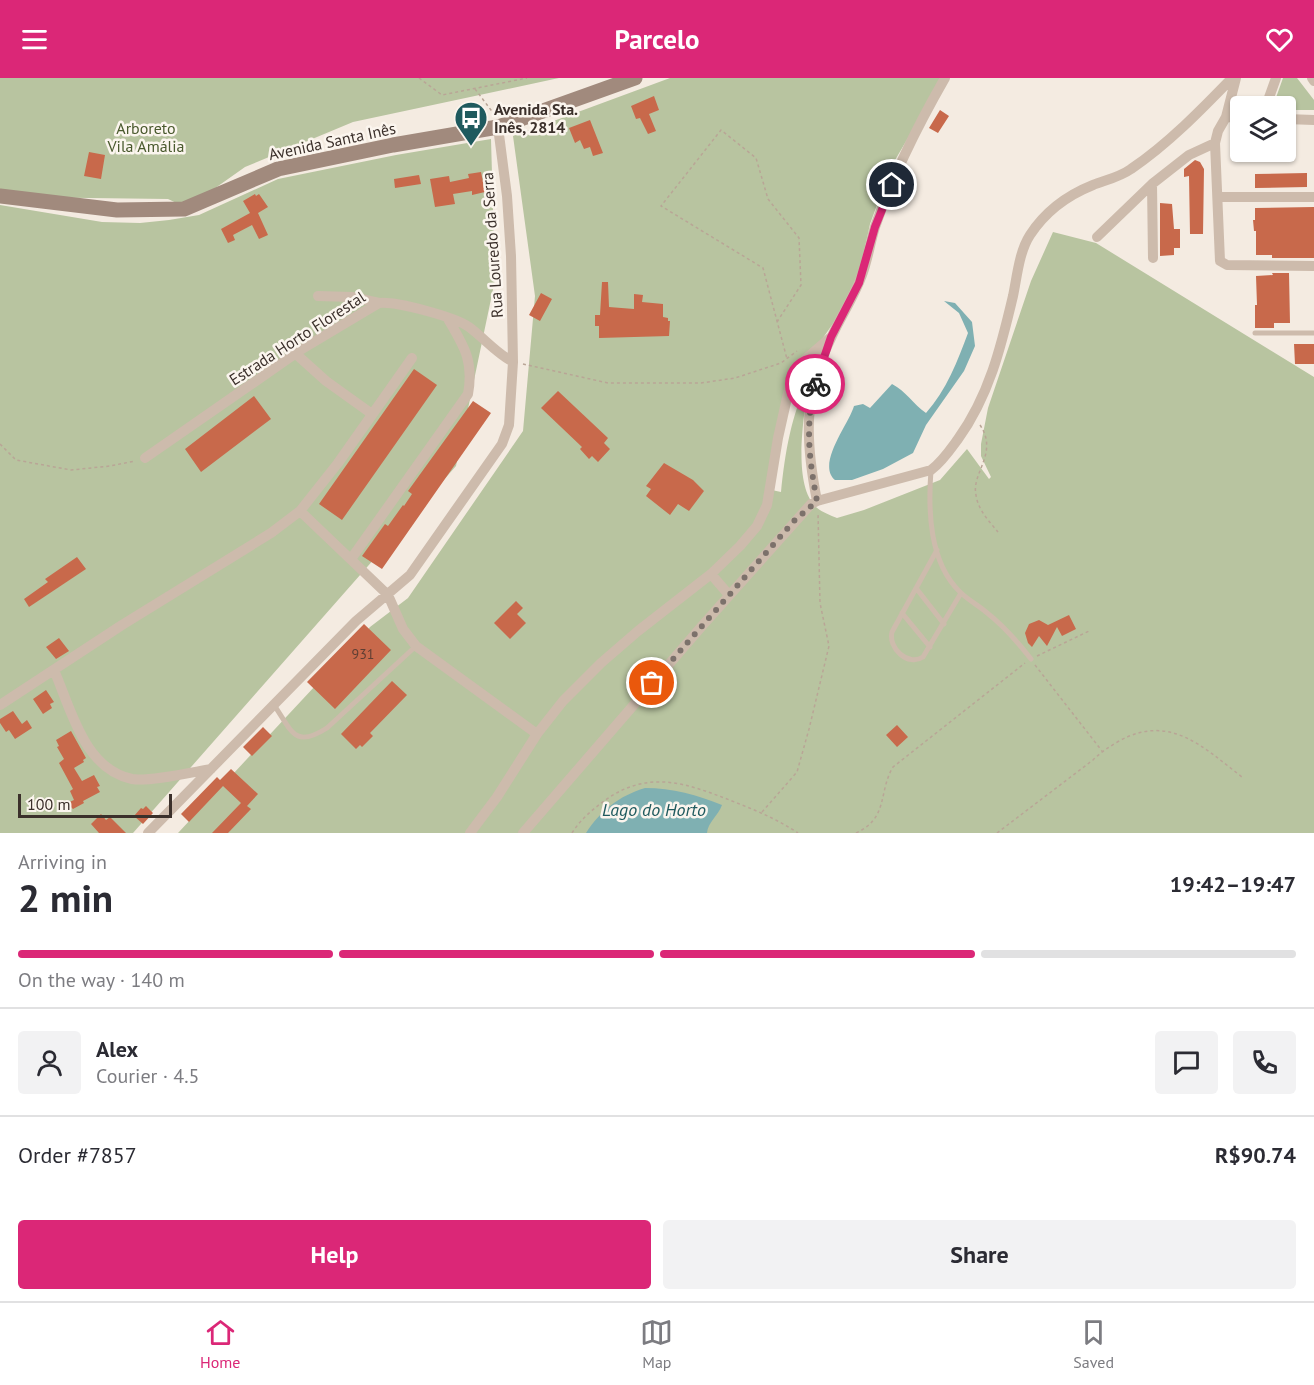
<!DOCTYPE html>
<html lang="en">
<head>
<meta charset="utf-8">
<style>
  :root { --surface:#fff; --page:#f2f2f3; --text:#2b2b33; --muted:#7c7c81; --line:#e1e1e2; --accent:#db2777 }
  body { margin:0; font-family:"PT Sans",sans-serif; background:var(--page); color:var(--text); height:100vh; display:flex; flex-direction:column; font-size:22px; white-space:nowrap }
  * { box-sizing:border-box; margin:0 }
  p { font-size:20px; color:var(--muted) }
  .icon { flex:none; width:33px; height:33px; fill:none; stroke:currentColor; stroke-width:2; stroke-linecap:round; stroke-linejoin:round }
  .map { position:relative; height:755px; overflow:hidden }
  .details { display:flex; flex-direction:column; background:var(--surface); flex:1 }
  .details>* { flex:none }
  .fabs { position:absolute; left:1230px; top:18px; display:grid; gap:12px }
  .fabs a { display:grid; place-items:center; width:66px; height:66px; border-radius:6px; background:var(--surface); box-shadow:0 2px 4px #0004; font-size:30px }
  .scale { position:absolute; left:18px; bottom:15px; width:154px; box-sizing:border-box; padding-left:6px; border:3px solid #3b302b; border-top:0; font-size:16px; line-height:21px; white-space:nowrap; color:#3b302b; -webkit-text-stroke:4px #fbf5ee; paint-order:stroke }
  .pin { position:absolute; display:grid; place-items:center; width:51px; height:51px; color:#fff; margin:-26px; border:3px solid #fff; border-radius:50%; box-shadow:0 2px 6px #0007 }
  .courier { position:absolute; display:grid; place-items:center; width:60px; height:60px; margin:-30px; border:4px solid #db2777; border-radius:50%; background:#fff; color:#222; box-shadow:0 2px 8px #0007 }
  .overview em { font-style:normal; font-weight:600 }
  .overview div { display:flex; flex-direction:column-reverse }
  .overview { display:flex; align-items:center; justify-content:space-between; height:102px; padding:0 18px }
  h1 { font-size:39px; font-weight:600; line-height:45px }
  .bar { display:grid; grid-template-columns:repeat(4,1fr); gap:9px 6px; align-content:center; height:72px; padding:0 18px }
  .bar i { height:8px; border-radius:4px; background:var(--line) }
  .bar .on { background:var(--accent) }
  .bar p { grid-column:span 4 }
  .line { display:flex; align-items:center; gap:15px; padding:0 18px; border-top:2px solid var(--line) }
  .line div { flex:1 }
  .round { display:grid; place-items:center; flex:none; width:63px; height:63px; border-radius:6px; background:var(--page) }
  .cta { display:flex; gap:12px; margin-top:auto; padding:12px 18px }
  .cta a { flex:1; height:69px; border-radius:6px; background:var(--accent); color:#fff; font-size:24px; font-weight:600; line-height:69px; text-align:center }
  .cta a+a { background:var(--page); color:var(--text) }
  header { display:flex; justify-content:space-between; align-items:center; height:78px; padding:0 18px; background:var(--accent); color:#fff; font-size:27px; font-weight:600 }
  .dock { display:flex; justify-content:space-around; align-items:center; height:84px; border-top:2px solid var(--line); background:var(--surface); font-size:16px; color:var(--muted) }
  .dock a { display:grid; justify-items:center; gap:3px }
  .dock .on { color:var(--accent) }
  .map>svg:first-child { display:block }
</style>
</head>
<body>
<header><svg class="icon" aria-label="menu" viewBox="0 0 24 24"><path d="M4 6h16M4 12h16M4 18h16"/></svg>Parcelo<svg class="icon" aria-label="heart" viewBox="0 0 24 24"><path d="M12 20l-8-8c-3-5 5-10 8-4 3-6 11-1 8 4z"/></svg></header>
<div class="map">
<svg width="1314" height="755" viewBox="0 0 1314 755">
  <rect width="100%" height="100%" fill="#f4ebe1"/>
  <path fill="#b8c4a0" d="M0 0H559L353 44 245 89 187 130 168 121 11 119 0 114Z
    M670 0H943L891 89 870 146 859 197 841 234 800 293 787 323 767 411 781 414C785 375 791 337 809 301 805 333 791 405 816 429 821 434 830 437 837 440L864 432 940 402 967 371 989 401 991 399 981 378V366L988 330 1031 203 1053 154 1096 165 1314 299V755H178L370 549 408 520 523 353 535 218 513 58Z
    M1283 0H1297L1314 22V32H1286V28H1273Z
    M491 61 495 202 456 388 133 755H0V127L102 144 140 145 169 142 199 137 278 101 396 77Z"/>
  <path fill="#7fb0b2" d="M944 223 955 225 972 244 975 268 964 293 926 347 913 375 883 391 852 402H835C816 386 849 346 854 328L863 326 870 330 892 306C906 313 913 326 926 335 946 313 958 282 968 255L959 235Z
    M645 710C672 710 698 717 722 727 718 738 708 744 707 755H586C601 732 619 718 645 710Z"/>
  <path fill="#c8694b" d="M654 18 659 32 649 36 656 53 648 56 640 40 636 41 631 28Z
    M940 32 949 38 938 55 929 50Z
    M590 42 603 75 593 78 590 69 584 71 580 62 575 65 569 50Z
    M89 74 105 77 101 101 84 98Z
    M1195 82 1200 84 1204 91 1203 156H1190L1189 98 1184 99V91Z
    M481 94 485 114 472 117V113L453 116 455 126 435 129 430 101 449 98 450 104 469 100 468 96Z
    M1307 95V109L1255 110V96Z
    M419 97 421 106 395 110 394 101Z
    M255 116 256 118 259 116 268 129 258 135 268 157 259 161 252 147 233 157 235 162 228 165 221 151 250 135 243 123Z
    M1160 125 1172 126 1174 151H1180V170H1174V177L1160 178Z
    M1314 129V180H1272V177H1256V153H1254L1253 142H1255V130Z
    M1272 195H1289L1290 245H1274V250H1255V227H1257L1256 198 1273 197Z
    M602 204H608L609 229 634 231V216L643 217 642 224 663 226V239L668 240V243H670L669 258 599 260V248H595V237H600Z
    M541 215 552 221 540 243 529 237Z
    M1294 266H1314V286H1295Z
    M414 291 437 307 342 442 319 426Z
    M558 313 608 360 604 365 610 371 598 384 592 378 589 381 580 371 582 369 541 330Z
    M254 318 271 341 201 394 185 371Z
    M473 323 491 335 382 491 362 478 385 446 388 448 403 427 404 428 412 416 408 413Z
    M664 385 693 402 704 413 689 433 678 426 670 437 646 418 651 411 646 408Z
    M77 479 86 491 29 529 24 521 48 504 45 501Z
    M516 523 523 530 517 536 526 545 510 561 494 545Z
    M1069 537 1076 551 1062 558 1057 549 1047 568 1039 558 1032 569 1028 565 1025 555 1029 546 1039 542 1048 547Z
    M364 546 391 572 335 631 307 604Z
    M59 560 69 573 56 581 46 569Z
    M392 603 407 617 370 655 373 658 362 669 360 667 356 671 341 656Z
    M46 612 54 624 50 626 52 630 43 636 33 621Z
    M13 633 22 646 27 642 32 650 15 661 9 652 6 654 0 645V641Z
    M897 647 908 659 897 669 886 657Z
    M263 649 272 658 252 678 243 669Z
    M71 653 86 680 83 682 84 684 74 690 82 703 94 697 100 708 97 709 100 714 83 723 84 725 73 731 67 725 74 722 70 713 73 711 59 685 64 681 57 669 59 668 56 662Z
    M231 691 258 716 247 728 251 731 228 755H212L241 725 223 708 189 744 181 736 217 699 220 702Z
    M146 728 153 735 143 746 134 738 141 730 143 731Z
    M101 736 106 742 110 739 126 755H99L91 746Z"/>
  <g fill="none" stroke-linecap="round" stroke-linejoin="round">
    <path stroke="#b9a596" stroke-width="1.5" stroke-dasharray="3 3" stroke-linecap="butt" d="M419 0 442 17 527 0
      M475 11 494 36
      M777 244 801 207 799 160 768 121 756 80 721 52 661 128 763 190 787 281
      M523 286 608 305H701L735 300 781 285 797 273
      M980 347C999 375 971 395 976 417 978 432 989 443 998 454
      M0 366 16 382 71 392 110 388 135 383
      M1037 578 1089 553
      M1035 587 1102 673
      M762 734 797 694 809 651 829 568 820 525 818 435
      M572 755C580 742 592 732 604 723 648 691 686 705 732 723 755 732 777 741 798 755
      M856 755C889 740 878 714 893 689L1025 585
      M997 755 1093 682C1101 674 1109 669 1119 663 1170 635 1203 669 1242 699"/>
    <path stroke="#cdbbac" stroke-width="5" d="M1255 255H1314
      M931 392C928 432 929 484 960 514 968 522 978 527 986 534 1004 548 1017 563 1031 581
      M937 472 892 554C888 570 908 589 923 579L961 515
      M916 510 944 546
      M902 535 930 569
      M274 627C292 653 294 671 327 650L416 568"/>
    <path stroke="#cdbbac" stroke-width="10" d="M1236 0 1226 39 1218 53 1215 65 1220 183 1227 187 1314 188
      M1312 0 1314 3
      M1266 28 1276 0
      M1226 39 1240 40
      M1286 41 1314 42
      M1152 106 1153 180
      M1218 119H1314
      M1097 159 1152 106 1189 77 1215 65
      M318 218 352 219 379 225
      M296 276 326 303 372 336
      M145 380 302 271 379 225C396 223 455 239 469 249 484 260 496 275 513 284
      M817 423C805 361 803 317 832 258 841 238 854 219 862 197 868 181 870 165 875 149 893 97 918 47 945 0
      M300 433 388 517 403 551 416 568 537 656
      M351 481 468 316C474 283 464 268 448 241
      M711 496 729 517
      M54 592C71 631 84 691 132 701 149 704 193 694 211 691
      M0 627 122 547 271 455 300 433 338 385 412 280
      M148 755 356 543 410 497 502 366 509 347 513 284 511 178 507 118 498 49
      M470 755 497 719 537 656 563 623 601 585 638 553 711 496 740 468 757 448 767 427 778 360 791 302 802 284 831 259
      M523 755 702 548 811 426 817 423 931 392C942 384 950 372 958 361 989 318 1001 269 1013 218 1017 199 1019 174 1030 157 1045 134 1068 117 1093 107 1106 102 1120 99 1131 91 1168 66 1201 32 1232 0"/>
    <path stroke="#a18a7d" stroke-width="15" d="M0 118 117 132 184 131 278 91 393 67 498 49 635 0"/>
  </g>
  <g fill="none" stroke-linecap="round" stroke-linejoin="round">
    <path stroke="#7c716b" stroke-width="6" stroke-dasharray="0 10.8" d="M652 605 794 443 817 423C809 381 805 348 815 306"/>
    <path stroke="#db2777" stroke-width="8" d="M815 306 831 259 859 205 875 149 892 107"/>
  </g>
  <defs>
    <g id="bus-pin" transform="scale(1.725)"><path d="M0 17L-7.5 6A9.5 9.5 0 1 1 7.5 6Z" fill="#1f5a5e" stroke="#fbf5ee"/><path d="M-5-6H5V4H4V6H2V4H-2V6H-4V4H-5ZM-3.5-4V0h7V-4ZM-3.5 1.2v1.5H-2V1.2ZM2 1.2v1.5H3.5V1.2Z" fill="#fff"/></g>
  </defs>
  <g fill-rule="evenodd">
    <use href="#bus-pin" x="471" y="40"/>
  </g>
  <g text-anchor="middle" stroke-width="5" stroke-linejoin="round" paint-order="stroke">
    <g font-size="14" fill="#5e3e33">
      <text x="363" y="581">931</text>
    </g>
    <g font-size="16" font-weight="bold" fill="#3b302b" stroke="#fbf5ee" text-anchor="start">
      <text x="494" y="37">Avenida Sta.<tspan x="494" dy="18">Inês, 2814</tspan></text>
    </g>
    <g font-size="16" fill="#4a5a2e" stroke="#fbf5ee">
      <text x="146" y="56">Arboreto<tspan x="146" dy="18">Vila Amália</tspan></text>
    </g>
    <g font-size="16" fill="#3b302b" stroke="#fbf5ee">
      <text transform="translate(332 63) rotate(-12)" y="6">Avenida Santa Inês</text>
      <text transform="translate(492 167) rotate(-94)" y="6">Rua Louredo da Serra</text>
      <text transform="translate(297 260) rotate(-33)" y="6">Estrada Horto Florestal</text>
    </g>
    <g font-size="18" font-style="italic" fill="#1f5a5e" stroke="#fbf5ee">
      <text x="654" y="738">Lago do Horto</text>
    </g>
  </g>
</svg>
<div class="fabs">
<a><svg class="icon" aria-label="layers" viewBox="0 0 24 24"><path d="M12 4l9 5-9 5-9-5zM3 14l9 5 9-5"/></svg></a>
</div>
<div class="scale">100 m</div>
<div class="pin" style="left:652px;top:605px;background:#ea580c"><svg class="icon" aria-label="bag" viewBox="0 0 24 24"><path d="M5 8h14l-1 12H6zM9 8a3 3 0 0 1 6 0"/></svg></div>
<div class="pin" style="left:892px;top:107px;background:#1f2937"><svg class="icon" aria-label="home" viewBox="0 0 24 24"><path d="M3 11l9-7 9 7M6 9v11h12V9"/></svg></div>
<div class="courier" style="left:815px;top:306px"><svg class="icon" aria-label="bike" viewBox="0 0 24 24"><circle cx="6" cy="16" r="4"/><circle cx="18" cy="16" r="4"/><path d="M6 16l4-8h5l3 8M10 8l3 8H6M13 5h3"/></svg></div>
</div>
<section class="details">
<div class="overview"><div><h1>2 min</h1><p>Arriving in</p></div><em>19:42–19:47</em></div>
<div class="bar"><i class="on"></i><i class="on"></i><i class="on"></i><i></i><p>On the way · 140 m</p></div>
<div class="line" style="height:108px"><a class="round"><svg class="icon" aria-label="person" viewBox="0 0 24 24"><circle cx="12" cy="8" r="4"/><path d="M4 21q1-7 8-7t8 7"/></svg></a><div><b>Alex</b><p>Courier · 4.5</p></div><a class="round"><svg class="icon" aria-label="chat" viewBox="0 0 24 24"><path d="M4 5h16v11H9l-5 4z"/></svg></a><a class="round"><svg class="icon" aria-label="phone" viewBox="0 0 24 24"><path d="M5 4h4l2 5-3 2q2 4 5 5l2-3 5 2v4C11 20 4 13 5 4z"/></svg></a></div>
<div class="line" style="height:78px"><div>Order #7857</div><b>R$90.74</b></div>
<div class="cta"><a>Help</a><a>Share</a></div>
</section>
<nav class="dock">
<a class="on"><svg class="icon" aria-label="home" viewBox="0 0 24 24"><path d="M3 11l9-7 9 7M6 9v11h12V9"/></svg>Home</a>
<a><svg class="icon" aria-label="map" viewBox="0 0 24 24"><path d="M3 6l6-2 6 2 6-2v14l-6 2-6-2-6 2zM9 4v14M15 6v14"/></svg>Map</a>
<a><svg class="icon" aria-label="saved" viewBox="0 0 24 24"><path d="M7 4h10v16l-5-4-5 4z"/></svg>Saved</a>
</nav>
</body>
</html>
